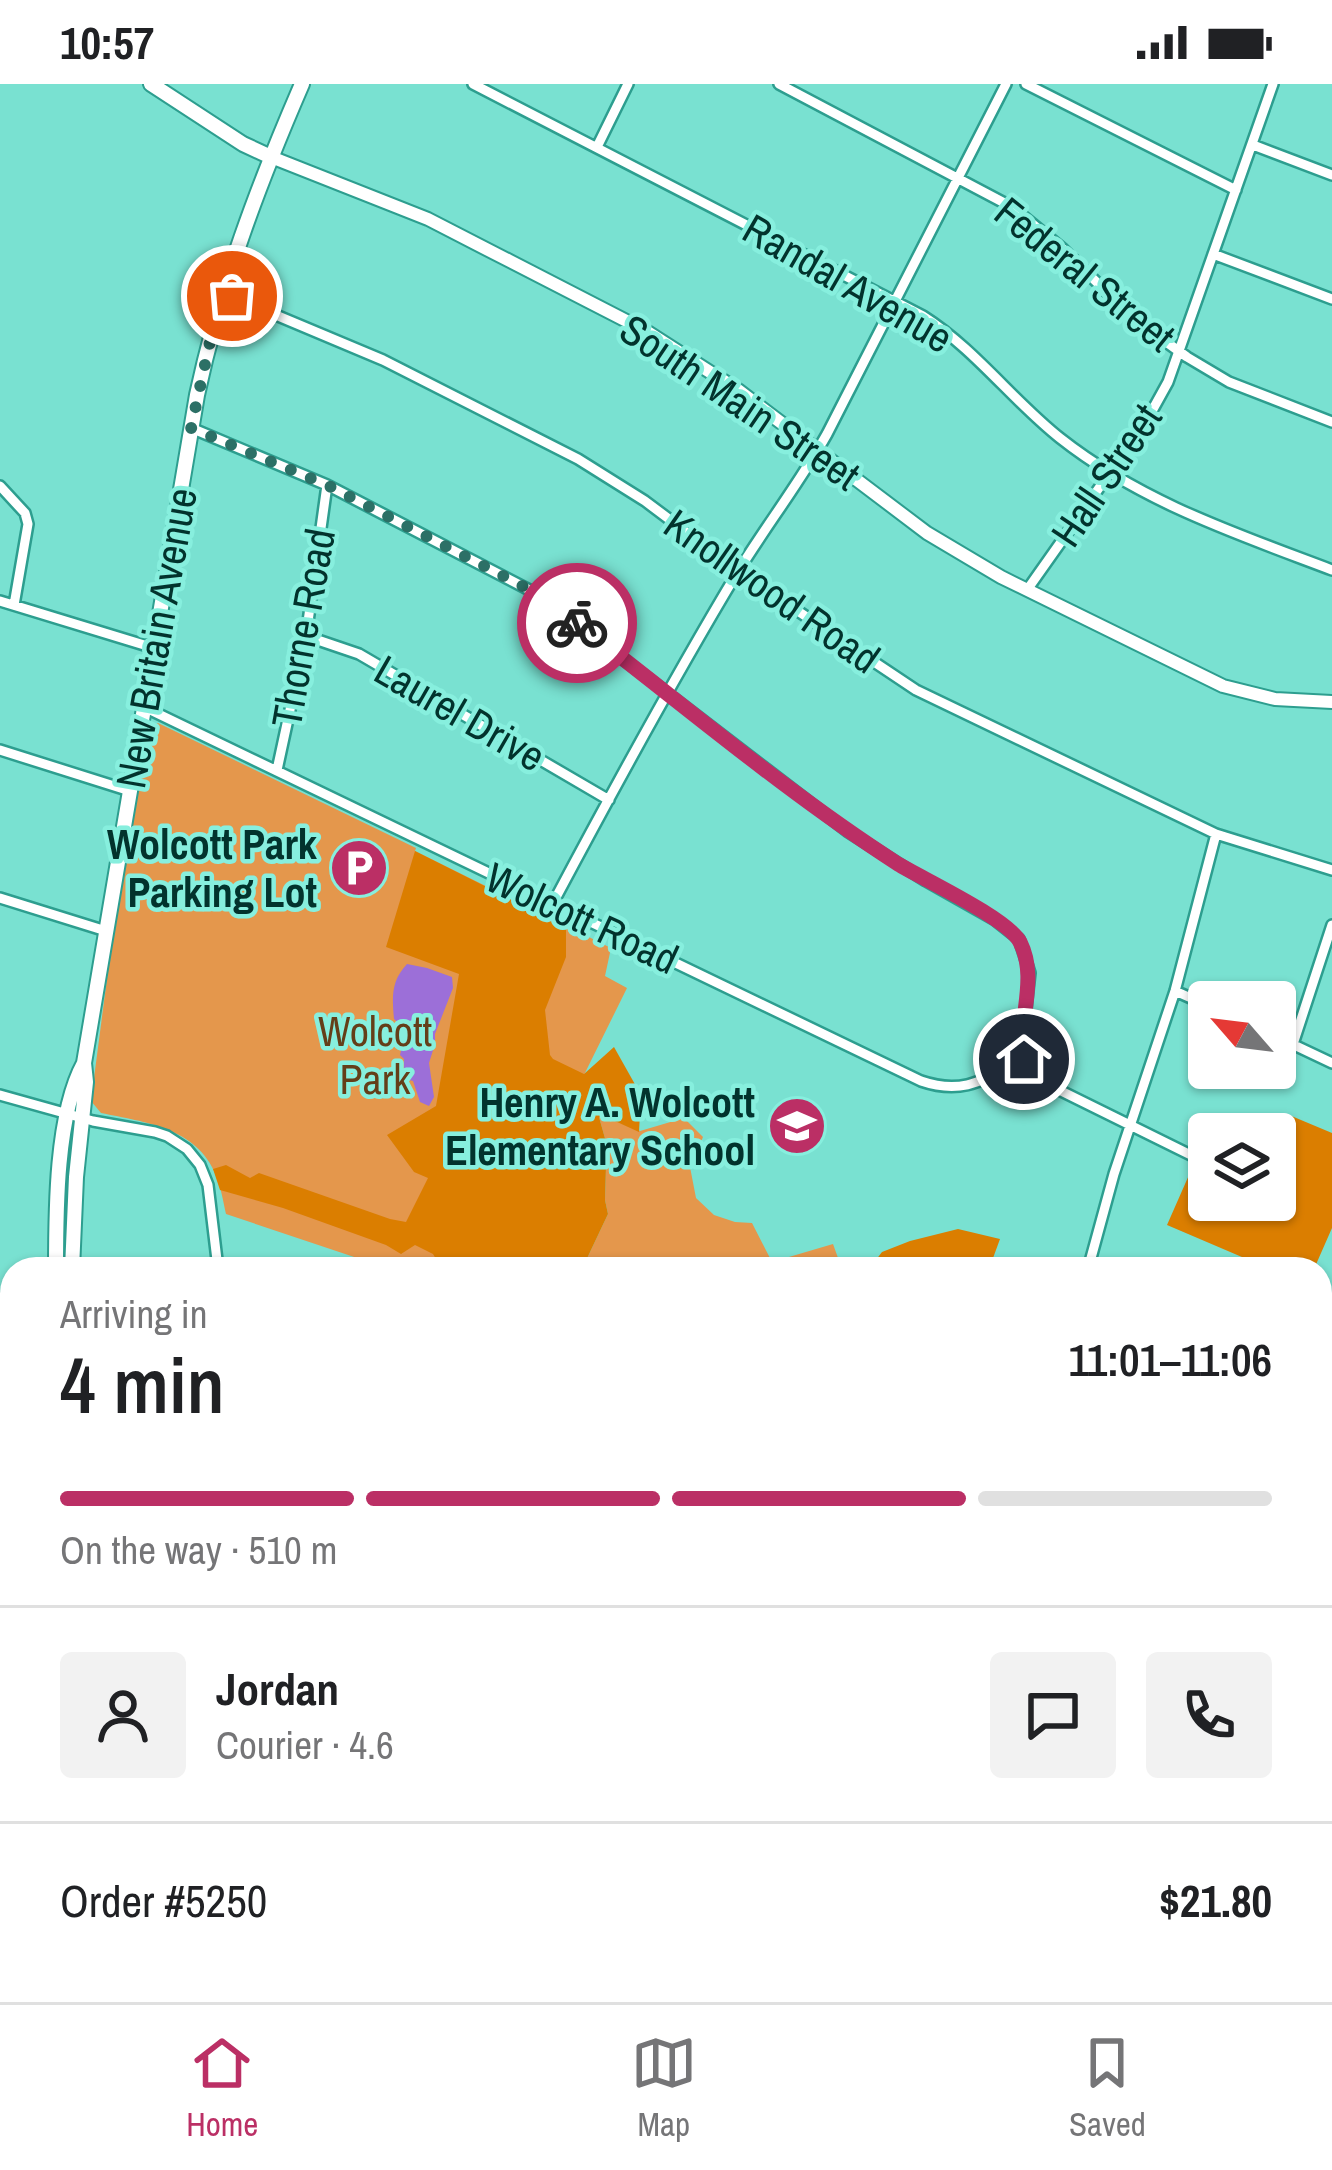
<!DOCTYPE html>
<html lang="en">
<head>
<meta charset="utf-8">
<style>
  :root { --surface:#fff; --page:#f2f2f2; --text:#202124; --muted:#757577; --line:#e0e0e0; --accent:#bb2f65 }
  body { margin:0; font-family:"Archivo Narrow",sans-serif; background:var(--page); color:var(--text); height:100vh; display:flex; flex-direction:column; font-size:45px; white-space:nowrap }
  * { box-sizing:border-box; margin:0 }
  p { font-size:39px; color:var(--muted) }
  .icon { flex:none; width:66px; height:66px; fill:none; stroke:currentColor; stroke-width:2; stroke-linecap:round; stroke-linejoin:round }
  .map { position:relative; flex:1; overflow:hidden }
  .details { position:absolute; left:0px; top:1173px; width:1332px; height:747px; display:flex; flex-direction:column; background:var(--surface); border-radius:36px 36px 0 0; box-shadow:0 3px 9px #0004 }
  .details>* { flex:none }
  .needle { width:78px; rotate:298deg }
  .controls { position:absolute; left:1188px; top:897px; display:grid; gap:24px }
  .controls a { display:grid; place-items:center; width:108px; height:108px; border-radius:12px; background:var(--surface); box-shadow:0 3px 9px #0004; font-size:60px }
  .pin { position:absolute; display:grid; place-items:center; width:102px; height:102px; color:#fff; margin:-51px; border:6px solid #fff; border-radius:50%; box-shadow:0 3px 12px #0007 }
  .courier { position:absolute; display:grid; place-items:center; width:120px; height:120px; margin:-60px; border:9px solid #bb2f65; border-radius:50%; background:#fff; color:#222; box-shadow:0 3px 15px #0007 }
  .headline em { font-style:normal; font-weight:600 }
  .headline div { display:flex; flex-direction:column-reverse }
  .headline { display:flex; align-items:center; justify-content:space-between; height:204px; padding:0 60px }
  h1 { font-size:78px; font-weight:600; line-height:90px }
  .bar { display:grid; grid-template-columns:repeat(4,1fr); gap:18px 12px; align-content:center; height:144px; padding:0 60px }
  .bar i { height:15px; border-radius:9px; background:var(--line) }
  .bar .current { background:var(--accent) }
  .bar p { grid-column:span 4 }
  .line { display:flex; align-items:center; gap:30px; padding:0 60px; border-top:3px solid var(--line) }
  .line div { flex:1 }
  .round { display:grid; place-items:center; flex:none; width:126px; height:126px; border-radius:12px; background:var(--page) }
  .status { display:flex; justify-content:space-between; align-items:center; height:84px; padding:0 60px; background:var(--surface); direction:ltr }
  .status svg { height:33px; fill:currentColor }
  .menu { display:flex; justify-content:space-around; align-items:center; height:168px; border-top:3px solid var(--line); background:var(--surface); font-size:33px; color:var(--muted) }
  .menu a { display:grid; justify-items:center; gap:6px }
  .menu .current { color:var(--accent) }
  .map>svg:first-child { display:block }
</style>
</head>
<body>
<div class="status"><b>10:57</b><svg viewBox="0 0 49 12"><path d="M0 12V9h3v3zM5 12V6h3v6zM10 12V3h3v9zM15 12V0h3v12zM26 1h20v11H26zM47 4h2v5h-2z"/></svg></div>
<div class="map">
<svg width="1332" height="1918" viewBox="0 0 1332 1918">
  <rect width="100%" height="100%" fill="#79e1d1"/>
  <path fill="#e4974c" d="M158 639 416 764 415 767 611 864 605 892 627 904 580 999 550 1185H390L226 1130C223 1117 221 1103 216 1091 197 1044 145 1038 101 1029L91 1017 108 887 148 650 152 643Z
    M604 1031 640 1047 684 1034 703 1053 690 1083 696 1114 714 1131 735 1138 752 1139 772 1178 833 1160 842 1185H582L608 1130 605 1116 606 1083 601 1074 608 1065 599 1033Z"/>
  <path fill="#db7e00" d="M415 767 566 843V873L545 926 550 971 553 975 584 990 614 963 641 1011 639 1048 604 1032 599 1033 608 1065 601 1074 606 1083 605 1116 608 1130 582 1185H442L433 1170 415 1161 401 1170 386 1161 283 1124 220 1106 213 1085 226 1081 250 1094 259 1089 390 1135 406 1138 428 1094 414 1088 387 1051 436 1022 459 890 386 863Z
    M1289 1031 1332 1049V1144L1314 1185H1270L1167 1141 1200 1066 1209 1070V1116H1275V1060Z
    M958 1145 1000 1155 989 1185H869L882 1168 910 1157Z"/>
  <path fill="#9c6fd8" d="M407 880 427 884 452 893 453 904 435 950V960L429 979 434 1013 429 1022 420 1018 413 997 405 995 392 999V994L404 987V975L400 971 406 946 394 935C392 913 391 897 407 880Z"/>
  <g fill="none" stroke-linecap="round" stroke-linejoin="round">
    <g stroke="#2d9e8f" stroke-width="14">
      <path id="minor" d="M473 0 923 232C975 265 1012 316 1060 354 1141 418 1237 450 1332 486
        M779 0 1012 123 1063 165 1133 234 1187 273 1229 298 1332 338
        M1026 0 1236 106
        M1253 61 1332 91
        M597 63 628 0
        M1213 170 1332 215
        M221 208 383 276 578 375 645 417 738 487 916 606 1216 750 1332 786
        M191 344 327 401 541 512 847 747 926 797 995 836 1019 855 1030 889 1022 960 1025 975 1055 1004 1209 1080
        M0 402 25 429 28 440 14 521
        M1027 506 1147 336 1168 298 1273 0
        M0 517 154 564
        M306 552 359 570 609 716
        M144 623 921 997C965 1012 986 994 1025 975
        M0 666 130 707
        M277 686 306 552 327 401
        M0 814 106 847
        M553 819C612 708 672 597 737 489 766 442 800 398 827 350L1006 0
        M1175 907 1209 922
        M1275 952 1332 979
        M1293 960 1332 841
        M0 1011 93 1037 155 1048 167 1052 187 1065 200 1081 208 1101 217 1176 221 1185
        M1088 1185 1114 1090 1175 907 1216 750
        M1320 1313 1332 1297
        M1320 1475 1332 1481
        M1051 1918 1056 1908
        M1225 1918 1228 1908"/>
    </g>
    <g stroke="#2d9e8f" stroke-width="16">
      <path id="tertiary" d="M271 73 428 135 646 247 738 306 927 449 1001 493 1223 602 1275 615 1332 618"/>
    </g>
    <g stroke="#2d9e8f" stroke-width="18">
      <path id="secondary" d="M151 0 243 60 271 73
        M56 1185C56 1127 56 1030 84 979
        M72 1185 76 1093 86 998 84 979 197 311C221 200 257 104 302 0
        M0 1699 12 1700
        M0 1721 12 1722
        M125 1908 126 1918
        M151 1908V1918"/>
    </g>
    <g stroke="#2d9e8f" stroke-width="21">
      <path id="motorway" d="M0 1218H12
        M0 1234H12
        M0 1403 12 1428
        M0 1469 12 1495
        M0 1541 12 1576
        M0 1589 12 1624
        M26 1918 28 1908
        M57 1918 59 1908"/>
    </g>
    <use href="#minor" stroke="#fff" stroke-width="9"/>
    <use href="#tertiary" stroke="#fff" stroke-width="12"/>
    <use href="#secondary" stroke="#fff" stroke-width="14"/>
    <use href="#motorway" stroke="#fff" stroke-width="16"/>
  </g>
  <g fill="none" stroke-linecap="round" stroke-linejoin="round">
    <path stroke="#2c7066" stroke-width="12" stroke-dasharray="0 21.6" d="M232 212 221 208 191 344 327 401 542 512 577 539"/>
    <path stroke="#bb2f65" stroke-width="15" d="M577 539C683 620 786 708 898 780 925 796 1008 835 1020 858 1039 896 1017 935 1024 975"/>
  </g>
  <defs>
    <g id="parking-disc" transform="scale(3)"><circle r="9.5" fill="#bb2f65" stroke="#87efde"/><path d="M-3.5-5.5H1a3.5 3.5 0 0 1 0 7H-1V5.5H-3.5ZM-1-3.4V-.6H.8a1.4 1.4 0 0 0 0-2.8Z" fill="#fff"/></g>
    <g id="school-disc" transform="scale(3)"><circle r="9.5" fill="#bb2f65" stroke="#87efde"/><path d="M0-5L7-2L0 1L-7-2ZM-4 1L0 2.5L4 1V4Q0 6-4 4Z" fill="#fff"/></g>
  </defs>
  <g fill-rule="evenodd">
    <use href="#parking-disc" x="359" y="784"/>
    <use href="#school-disc" x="797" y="1042"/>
  </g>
  <g text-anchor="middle" stroke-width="9" stroke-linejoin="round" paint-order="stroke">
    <g font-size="42" fill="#02332d" stroke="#87efde">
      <text transform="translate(1085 190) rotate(39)" y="15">Federal Street</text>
      <text transform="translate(848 199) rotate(30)" y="15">Randal Avenue</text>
      <text transform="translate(740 318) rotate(34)" y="15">South Main Street</text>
      <text transform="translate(1106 391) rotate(-56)" y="15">Hall Street</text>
      <text transform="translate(772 507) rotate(35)" y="15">Knollwood Road</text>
      <text transform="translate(303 544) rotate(-80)" y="15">Thorne Road</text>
      <text transform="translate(156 554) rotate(-80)" y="15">New Britain Avenue</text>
      <text transform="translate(460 629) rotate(30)" y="15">Laurel Drive</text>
      <text transform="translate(582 834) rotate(25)" y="15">Wolcott Road</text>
    </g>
    <g font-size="42" font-weight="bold" fill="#02332d" stroke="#87efde" text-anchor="end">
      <text x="317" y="775">Wolcott Park<tspan x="317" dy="48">Parking Lot</tspan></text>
      <text x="755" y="1033">Henry A. Wolcott<tspan x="755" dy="48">Elementary School</tspan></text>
    </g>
    <g font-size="42" fill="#643e18" stroke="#87efde">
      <text x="375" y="962">Wolcott<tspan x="375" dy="48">Park</tspan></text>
    </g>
  </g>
</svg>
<div class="controls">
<a><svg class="needle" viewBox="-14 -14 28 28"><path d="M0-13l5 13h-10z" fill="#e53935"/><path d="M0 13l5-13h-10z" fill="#757577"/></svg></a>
<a><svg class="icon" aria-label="layers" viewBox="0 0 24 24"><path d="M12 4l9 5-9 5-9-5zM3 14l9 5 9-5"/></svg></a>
</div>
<div class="pin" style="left:232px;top:212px;background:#ea580c"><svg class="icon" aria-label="bag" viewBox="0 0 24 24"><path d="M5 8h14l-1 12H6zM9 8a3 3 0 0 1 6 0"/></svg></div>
<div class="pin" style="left:1024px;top:975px;background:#1f2937"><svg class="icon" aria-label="home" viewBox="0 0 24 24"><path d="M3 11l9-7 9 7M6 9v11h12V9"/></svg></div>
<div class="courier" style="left:577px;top:539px"><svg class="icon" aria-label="bike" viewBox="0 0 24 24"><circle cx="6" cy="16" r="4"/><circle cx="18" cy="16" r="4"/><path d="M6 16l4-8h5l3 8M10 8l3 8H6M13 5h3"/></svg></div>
<section class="details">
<div class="headline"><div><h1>4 min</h1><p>Arriving in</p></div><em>11:01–11:06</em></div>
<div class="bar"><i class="current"></i><i class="current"></i><i class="current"></i><i></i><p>On the way · 510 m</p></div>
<div class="line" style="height:216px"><a class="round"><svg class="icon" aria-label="person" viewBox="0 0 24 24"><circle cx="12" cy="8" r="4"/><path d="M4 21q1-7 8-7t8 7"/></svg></a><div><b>Jordan</b><p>Courier · 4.6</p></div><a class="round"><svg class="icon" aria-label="chat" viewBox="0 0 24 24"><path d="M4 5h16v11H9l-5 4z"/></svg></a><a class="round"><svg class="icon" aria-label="phone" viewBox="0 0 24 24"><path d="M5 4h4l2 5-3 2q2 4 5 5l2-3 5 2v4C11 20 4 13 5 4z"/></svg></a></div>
<div class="line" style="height:156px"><div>Order #5250</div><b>$21.80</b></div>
</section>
</div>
<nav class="menu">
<a class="current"><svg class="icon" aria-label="home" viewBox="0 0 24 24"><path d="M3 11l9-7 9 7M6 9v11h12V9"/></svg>Home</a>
<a><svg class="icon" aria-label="map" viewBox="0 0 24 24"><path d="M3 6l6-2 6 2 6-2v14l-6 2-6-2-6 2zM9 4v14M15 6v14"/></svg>Map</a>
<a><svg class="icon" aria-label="saved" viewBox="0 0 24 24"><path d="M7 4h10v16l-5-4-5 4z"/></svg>Saved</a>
</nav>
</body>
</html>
